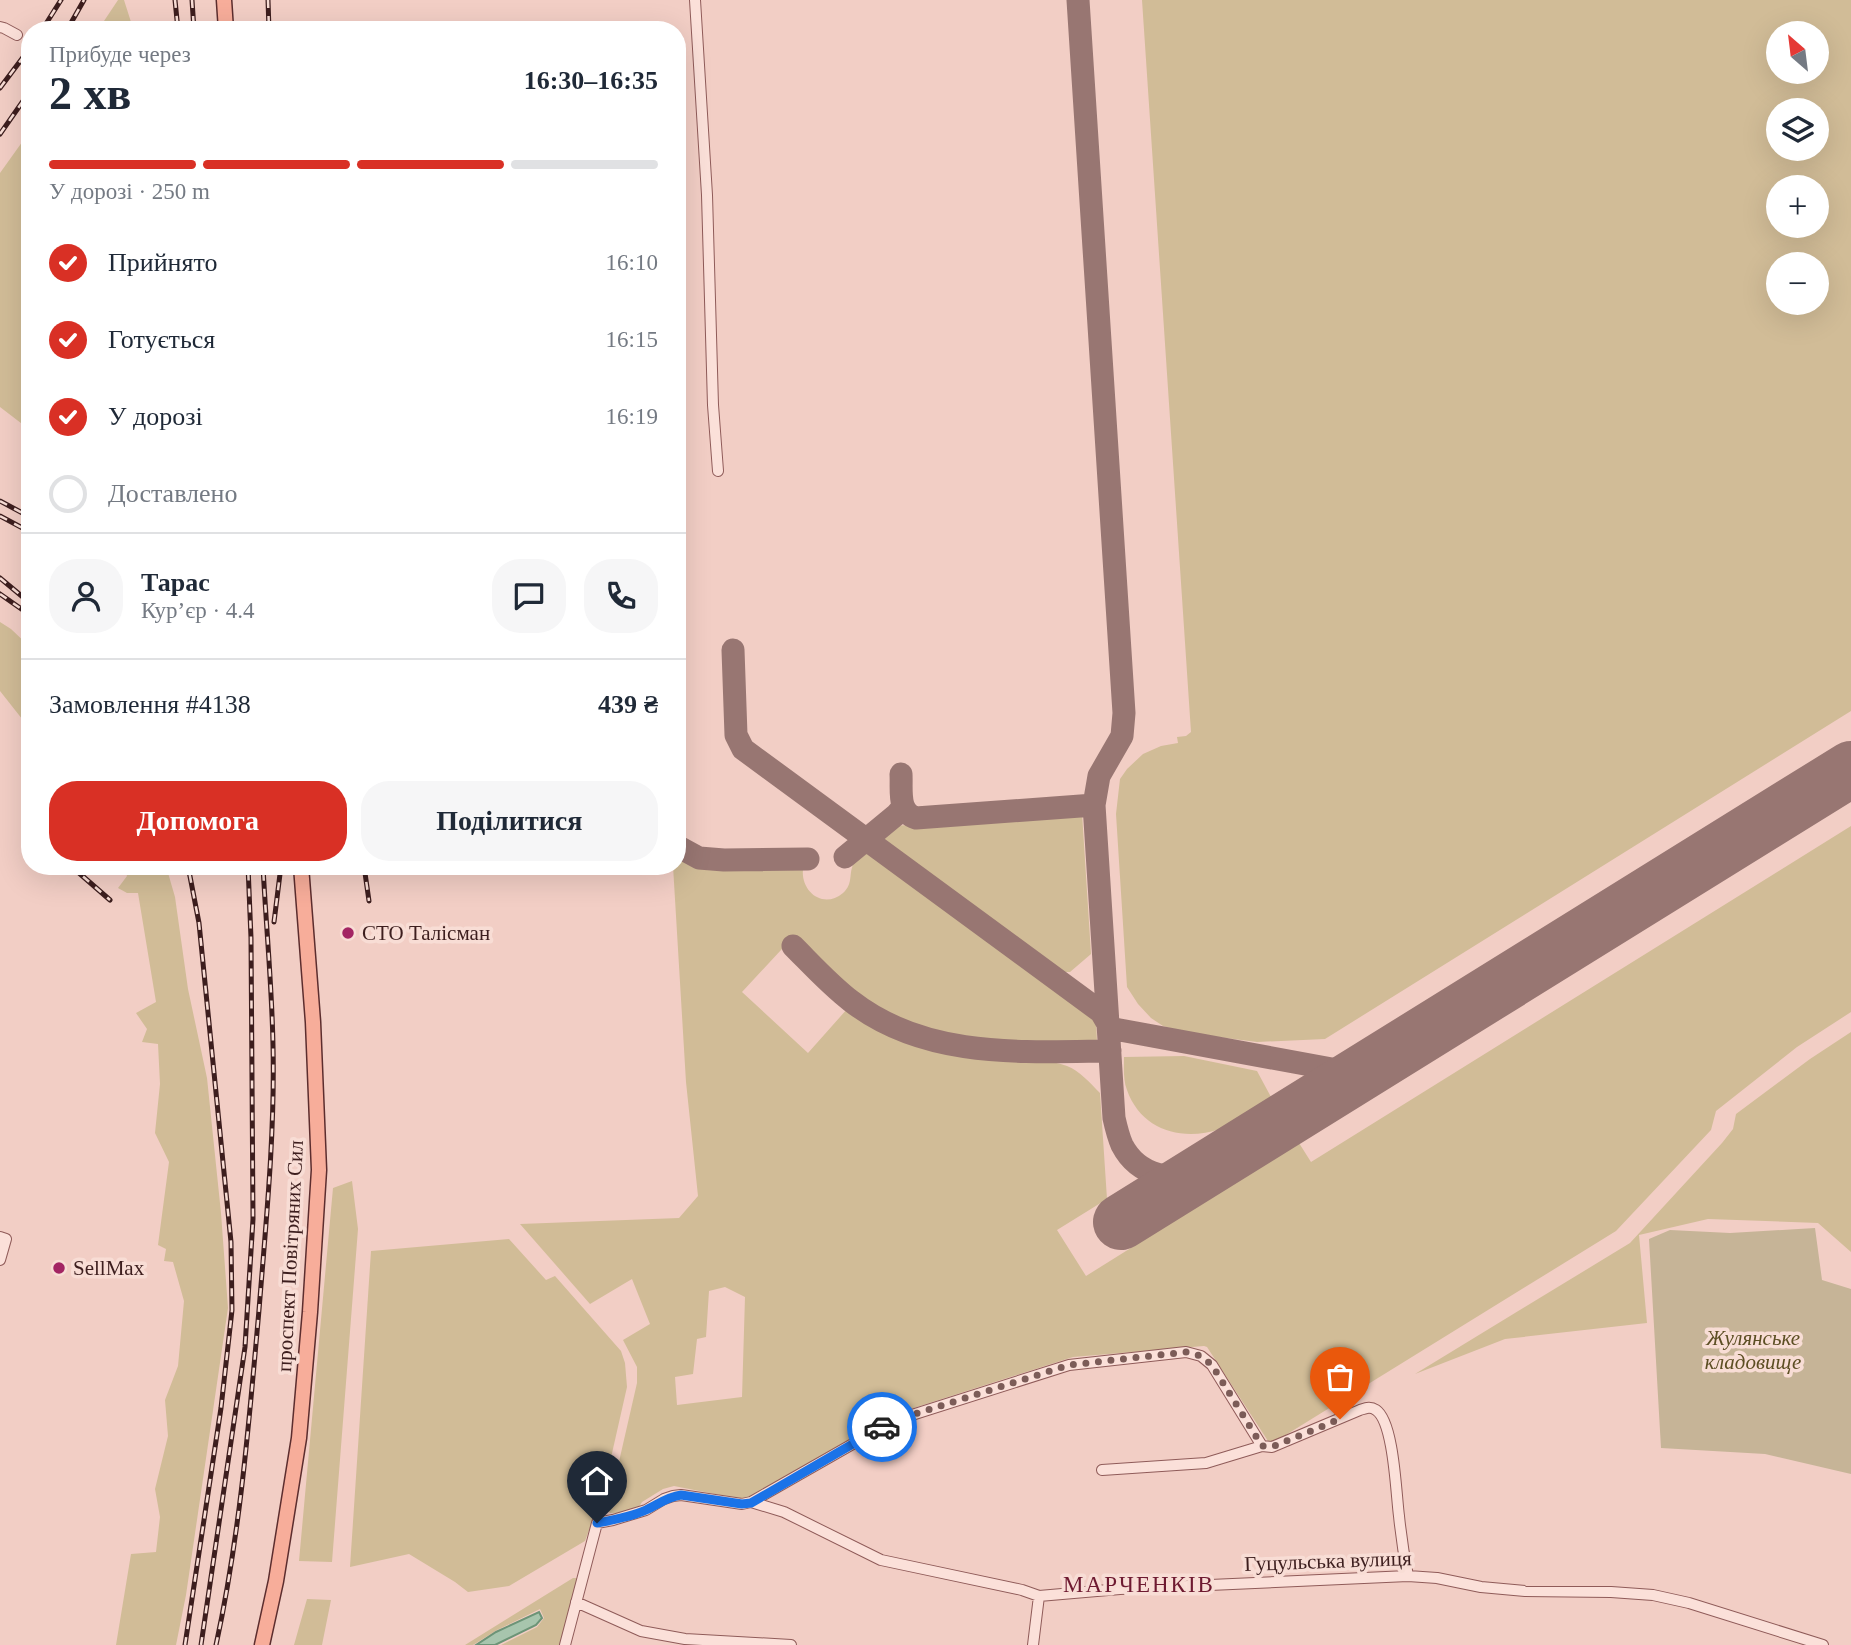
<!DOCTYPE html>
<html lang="uk">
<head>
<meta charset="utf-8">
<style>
  :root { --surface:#fff; --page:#f6f6f7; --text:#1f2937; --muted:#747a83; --line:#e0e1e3; --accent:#d93025 }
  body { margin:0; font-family:"Times New Roman",serif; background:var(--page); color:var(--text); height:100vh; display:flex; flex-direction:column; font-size:26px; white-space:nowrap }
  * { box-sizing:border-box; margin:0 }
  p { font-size:23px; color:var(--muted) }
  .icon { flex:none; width:38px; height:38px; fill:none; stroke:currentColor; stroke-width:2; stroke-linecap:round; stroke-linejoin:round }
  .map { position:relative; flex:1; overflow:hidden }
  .sheet { position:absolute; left:21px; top:21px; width:665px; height:854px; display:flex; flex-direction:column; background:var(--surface); border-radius:28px; box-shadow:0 7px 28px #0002 }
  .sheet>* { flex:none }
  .needle { width:46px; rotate:332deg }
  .tools { position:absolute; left:1766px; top:21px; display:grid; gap:14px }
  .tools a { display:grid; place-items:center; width:63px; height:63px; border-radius:50%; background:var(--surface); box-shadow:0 7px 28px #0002; font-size:35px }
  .pin { position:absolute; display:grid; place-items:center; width:60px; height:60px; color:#fff; margin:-72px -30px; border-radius:50% 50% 50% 0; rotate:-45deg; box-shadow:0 0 7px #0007 }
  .pin .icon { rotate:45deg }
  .courier { position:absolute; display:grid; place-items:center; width:70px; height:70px; margin:-35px; border:5px solid #1a73e8; border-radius:50%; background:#fff; color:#222; box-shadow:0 2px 9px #0007 }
  .summary em { font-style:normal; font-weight:600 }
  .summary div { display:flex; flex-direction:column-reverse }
  .summary { display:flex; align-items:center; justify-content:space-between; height:119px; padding:0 28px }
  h1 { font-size:46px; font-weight:600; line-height:52px }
  .bar { display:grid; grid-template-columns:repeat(4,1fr); gap:10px 7px; align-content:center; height:84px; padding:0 28px }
  .bar i { height:9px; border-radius:5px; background:var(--line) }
  .bar .active { background:var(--accent) }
  .bar p { grid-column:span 4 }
  .line { display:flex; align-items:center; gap:18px; padding:0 28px; border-top:2px solid var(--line) }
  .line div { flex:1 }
  .round { display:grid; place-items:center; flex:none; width:74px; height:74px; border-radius:28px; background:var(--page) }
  ol { padding:0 28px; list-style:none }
  li { display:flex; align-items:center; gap:21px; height:77px }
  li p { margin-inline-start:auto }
  li .icon { padding:7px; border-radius:50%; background:var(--accent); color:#fff; stroke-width:4 }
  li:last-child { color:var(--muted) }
  li i { width:38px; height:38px; border:4px solid var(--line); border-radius:50% }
  .button { display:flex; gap:14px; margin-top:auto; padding:14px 28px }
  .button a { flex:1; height:80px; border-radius:28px; background:var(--accent); color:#fff; font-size:28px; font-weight:600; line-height:80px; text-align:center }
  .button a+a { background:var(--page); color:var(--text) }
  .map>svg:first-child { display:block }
</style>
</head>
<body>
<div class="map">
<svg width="1851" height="1645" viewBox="0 0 1851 1645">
  <rect width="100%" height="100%" fill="#f2cec5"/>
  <path fill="#d1bc97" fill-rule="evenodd" d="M118 0H124L131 22V30H98Z
    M1142 0H1851V711L1325 1039 1257 1042 1187 1033 1163 1026 1151 1018 1138 1004 1127 987 1116 814 1120 779 1127 769 1143 754 1161 746 1178 743 1177 737 1186 736 1191 732ZM1778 33H1816V72H1778ZM1778 110H1816V149H1778ZM1778 187H1816V226H1778ZM1778 264H1816V303H1778Z
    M30 131V430L0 407V173Z
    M0 622 11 629 30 647V729L0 691Z
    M1082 813 1091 954 1070 972H1061L879 838 893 826Z
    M1851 826V1012L1797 1047 1716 1111 1711 1130 1616 1231 1276 1441H1268L1207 1347 1204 1346 1073 1357 892 1415 749 1498H735L674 1486 663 1489 642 1502 637 1510 623 1514 610 1513 607 1510V1504L618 1466 637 1383V1367L623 1340 650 1324 632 1279 590 1304 520 1224 679 1218 698 1196 686 1082 673 866H677V850L699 862 724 864H804C797 889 822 911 843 893 854 883 848 873 854 863 856 858 862 854 866 851L1096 1020 1097 1042C1003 1046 927 1049 848 988 828 973 811 953 794 936L742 992 808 1053 848 1008C879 1028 910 1044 945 1051 968 1056 992 1059 1015 1060 1033 1060 1050 1060 1067 1066 1079 1070 1091 1084 1100 1093L1107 1199 1057 1230 1086 1276 1299 1143 1311 1162ZM725 1287 745 1297 742 1397 677 1405 675 1377 693 1374 697 1339 706 1337 709 1291Z
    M124 866H166L175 897 188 989 207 1078 221 1213 228 1308 186 1595 176 1645H116L131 1554 156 1552 160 1517 155 1489 168 1436 165 1400 178 1366 184 1301 173 1262 164 1261 166 1249 158 1245 169 1162 155 1133 160 1084 158 1044 142 1042 147 1029 136 1013 156 1002 138 893H127L118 888 127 876Z
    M1851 1032V1252L1818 1223 1708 1219 1639 1235 1647 1323 1505 1339 1415 1374 1630 1243 1722 1143 1733 1129 1736 1114 1810 1059Z
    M1184 1056 1257 1071 1271 1097C1257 1106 1234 1124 1220 1129 1182 1142 1141 1130 1127 1090 1123 1080 1124 1068 1124 1057Z
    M352 1181 358 1229 332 1562 299 1561 333 1188Z
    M509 1239 546 1280 555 1276 621 1351 625 1363 627 1387 603 1493 585 1541 509 1586 468 1592 455 1582 409 1554 350 1567 371 1251Z
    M573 1578H579L560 1645H501L537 1627 544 1618 540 1609 497 1630 473 1645H465Z
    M307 1599 331 1600 322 1645H294Z"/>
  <path fill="#c6b497" d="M1815 1228 1822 1280 1851 1289V1474L1765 1454 1661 1448 1649 1239 1670 1230 1730 1233Z"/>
  <path fill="#a7c5ad" stroke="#6c9477" stroke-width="2" d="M539 1612 542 1618 536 1625 495 1645H476L496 1632Z"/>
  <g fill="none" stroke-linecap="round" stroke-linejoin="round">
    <path stroke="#987672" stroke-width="23" d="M1078 0 1124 713 1122 736 1099 776 1094 805 1114 1118C1116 1127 1118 1136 1122 1145 1138 1176 1174 1184 1204 1170
      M733 650 736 735 743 749 1101 1012 1108 1024
      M901 774C902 790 897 812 916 818L1094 805
      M677 846 699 858 724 860 808 859
      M845 857 897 814 903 807
      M793 946C812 965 830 985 851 1001 925 1059 1023 1052 1110 1051
      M1109 1028 1359 1074"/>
    <path stroke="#987672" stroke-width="56" d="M1121 1222 1851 769"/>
    <g stroke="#8f5b59" stroke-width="12">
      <path id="minor" d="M695 0 707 195 713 405 718 471
        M0 27 4 28 17 35
        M0 1237 6 1239 0 1260
        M1102 1470 1206 1463 1262 1446 1272 1447 1360 1410C1366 1408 1370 1406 1376 1410 1394 1422 1396 1494 1399 1516 1401 1536 1404 1556 1408 1576
        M751 1502 893 1421 1069 1365 1186 1352 1201 1356 1212 1365 1262 1446
        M576 1602 641 1631 685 1639 791 1645
        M565 1645 597 1523 613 1520 646 1510 664 1499 673 1496 681 1495 742 1504 751 1502 784 1512 881 1560 1022 1590 1039 1596 1120 1589 1408 1576 1437 1578 1481 1587 1525 1591 1611 1592 1653 1595 1689 1603 1823 1645
        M1033 1645 1039 1596"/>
    </g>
    <g stroke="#5c2d2e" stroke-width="17">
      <path id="primary" d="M224 0 226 30
        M262 1645 276 1581 299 1438 310 1312 319 1170 313 1022 301 866"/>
    </g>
    <use href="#minor" stroke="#fbe0d9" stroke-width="10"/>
    <use href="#primary" stroke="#f7ad9a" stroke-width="14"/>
    <g stroke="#3d1e1e" stroke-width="5">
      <path id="rail" d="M175 0 178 30
        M192 0 194 30
        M268 0 269 30
        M42 30 61 0
        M67 30 84 0
        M0 88 30 48
        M0 134 30 91
        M0 501 30 517
        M0 516 30 532
        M0 578 30 603
        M0 594 30 615
        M71 866 110 900
        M364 866 369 901
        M274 922 281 866
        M185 1645 221 1408 232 1310 231 1242 199 923 188 866
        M201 1645 245 1347 253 1219 251 938 248 866
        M216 1645C240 1535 249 1422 259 1310 266 1222 275 1134 273 1046 272 986 266 926 263 866"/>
    </g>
    <use href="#rail" stroke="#f8ddd5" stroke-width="2.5" stroke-dasharray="8" stroke-linecap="butt"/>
  </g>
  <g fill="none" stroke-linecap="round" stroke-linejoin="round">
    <path stroke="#7c5c58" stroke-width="7" stroke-dasharray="0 12.6" d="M882 1427 893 1421 1069 1365 1186 1352 1201 1356 1212 1365 1262 1446 1272 1447 1340 1419"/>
    <path stroke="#1a73e8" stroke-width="9" d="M597 1523C613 1520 631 1517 646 1510 659 1504 667 1497 681 1495L742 1504 751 1503 882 1427"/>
  </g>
  <g fill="#a32463" stroke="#f8ddd5" stroke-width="2.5">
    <circle cx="348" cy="933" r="7"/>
    <circle cx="59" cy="1268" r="7"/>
  </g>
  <g text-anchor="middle" stroke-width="7" stroke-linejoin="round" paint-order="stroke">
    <g font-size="21" fill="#3d1e1e" stroke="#f8ddd5" text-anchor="start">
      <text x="362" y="940">СТО Талісман</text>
      <text x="73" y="1275">SellMax</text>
    </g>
    <g font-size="21" fill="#3d1e1e" stroke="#f8ddd5">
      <text transform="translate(290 1256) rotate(-87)" y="7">проспект Повітряних Сил</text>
      <text transform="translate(1328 1561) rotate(-2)" y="7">Гуцульська вулиця</text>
    </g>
    <g font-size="21" font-style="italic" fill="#5c4e23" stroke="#f8ddd5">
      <text x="1753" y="1345">Жулянське<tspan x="1753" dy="24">кладовище</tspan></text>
    </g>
    <g font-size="23" letter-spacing="2" fill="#6e1a31" stroke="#f8ddd5">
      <text x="1139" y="1592">МАРЧЕНКІВ</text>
    </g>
  </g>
</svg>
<div class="tools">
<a><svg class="needle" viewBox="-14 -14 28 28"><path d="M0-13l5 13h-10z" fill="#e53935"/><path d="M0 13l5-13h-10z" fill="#747a83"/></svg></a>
<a><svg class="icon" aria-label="layers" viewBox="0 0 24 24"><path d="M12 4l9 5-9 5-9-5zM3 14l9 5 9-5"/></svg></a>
<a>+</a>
<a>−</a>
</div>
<div class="pin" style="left:1340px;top:1419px;background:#ea580c"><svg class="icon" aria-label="bag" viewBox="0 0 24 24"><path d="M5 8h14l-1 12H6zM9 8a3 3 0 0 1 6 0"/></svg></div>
<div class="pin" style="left:597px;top:1523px;background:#1f2937"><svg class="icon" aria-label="home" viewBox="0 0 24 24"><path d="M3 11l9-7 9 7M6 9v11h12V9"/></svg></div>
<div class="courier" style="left:882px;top:1427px"><svg class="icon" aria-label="car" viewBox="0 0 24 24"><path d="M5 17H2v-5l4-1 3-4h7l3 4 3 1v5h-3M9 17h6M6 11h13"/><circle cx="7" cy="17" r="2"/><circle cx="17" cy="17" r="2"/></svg></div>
<section class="sheet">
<div class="summary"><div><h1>2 хв</h1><p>Прибуде через</p></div><em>16:30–16:35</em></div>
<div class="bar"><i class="active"></i><i class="active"></i><i class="active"></i><i></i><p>У дорозі · 250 m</p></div>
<ol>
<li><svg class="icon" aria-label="check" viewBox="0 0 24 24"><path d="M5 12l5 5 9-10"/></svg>Прийнято<p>16:10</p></li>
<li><svg class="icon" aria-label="check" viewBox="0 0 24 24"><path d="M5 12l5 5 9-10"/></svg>Готується<p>16:15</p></li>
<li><svg class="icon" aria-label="check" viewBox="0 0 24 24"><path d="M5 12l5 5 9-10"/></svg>У дорозі<p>16:19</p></li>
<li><i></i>Доставлено</li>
</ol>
<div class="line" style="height:126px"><a class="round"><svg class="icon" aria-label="person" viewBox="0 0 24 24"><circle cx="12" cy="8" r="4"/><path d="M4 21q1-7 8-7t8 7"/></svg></a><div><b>Тарас</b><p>Кур’єр · 4.4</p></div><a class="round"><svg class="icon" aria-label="chat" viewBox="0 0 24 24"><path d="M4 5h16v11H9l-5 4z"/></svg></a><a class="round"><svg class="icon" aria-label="phone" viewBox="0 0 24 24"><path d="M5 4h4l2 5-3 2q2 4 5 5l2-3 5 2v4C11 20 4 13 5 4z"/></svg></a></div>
<div class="line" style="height:91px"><div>Замовлення #4138</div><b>439 ₴</b></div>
<div class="button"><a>Допомога</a><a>Поділитися</a></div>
</section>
</div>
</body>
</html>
